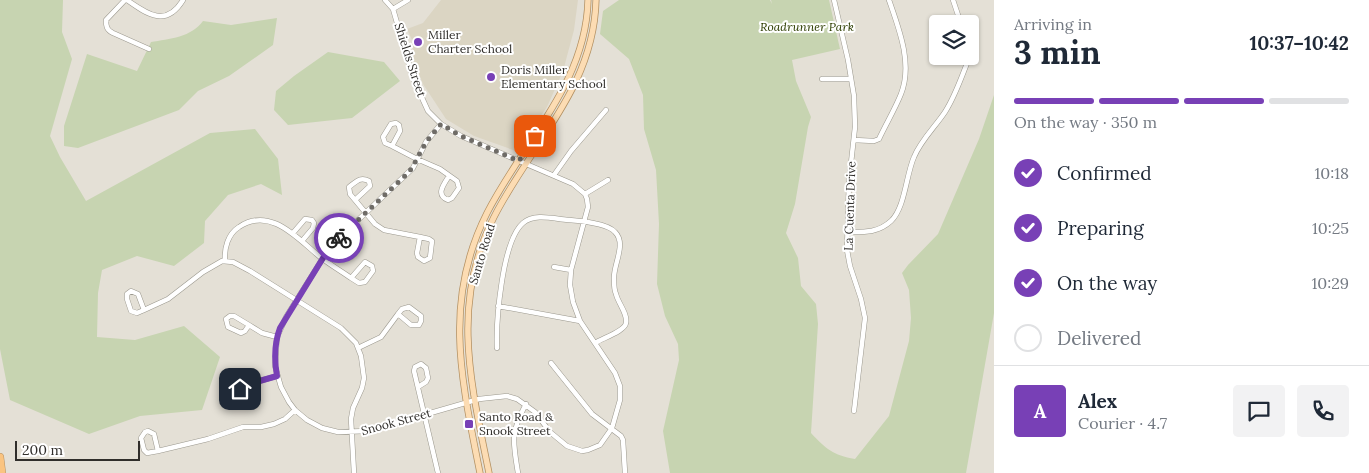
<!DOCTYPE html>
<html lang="en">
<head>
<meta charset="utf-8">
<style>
  :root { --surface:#fff; --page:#f2f2f3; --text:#1f2937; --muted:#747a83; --line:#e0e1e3; --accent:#7840b6 }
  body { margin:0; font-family:Lora,serif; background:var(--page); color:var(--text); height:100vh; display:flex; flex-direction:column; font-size:19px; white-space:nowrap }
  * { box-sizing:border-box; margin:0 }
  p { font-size:16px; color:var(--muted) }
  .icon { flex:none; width:28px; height:28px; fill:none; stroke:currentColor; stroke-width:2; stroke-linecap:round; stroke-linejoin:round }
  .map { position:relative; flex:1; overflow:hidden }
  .sheet { display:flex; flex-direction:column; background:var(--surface); width:375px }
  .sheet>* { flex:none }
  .tools { position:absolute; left:929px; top:15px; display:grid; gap:10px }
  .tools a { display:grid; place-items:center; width:50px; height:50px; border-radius:5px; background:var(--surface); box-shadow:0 1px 4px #0004; font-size:25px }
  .scale { position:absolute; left:15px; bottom:12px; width:125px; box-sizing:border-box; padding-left:5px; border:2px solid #302e2b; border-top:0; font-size:14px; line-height:18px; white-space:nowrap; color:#302e2b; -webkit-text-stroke:4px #fff; paint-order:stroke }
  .pin { position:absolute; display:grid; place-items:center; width:42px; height:42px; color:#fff; margin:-21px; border-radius:10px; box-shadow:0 2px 8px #0006 }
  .courier { position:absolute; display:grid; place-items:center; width:50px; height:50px; margin:-25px; border:4px solid #7840b6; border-radius:50%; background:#fff; color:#222; box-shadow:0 1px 6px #0007 }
  .headline em { font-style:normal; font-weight:800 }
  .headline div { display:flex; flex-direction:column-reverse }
  .headline { display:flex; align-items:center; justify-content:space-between; height:85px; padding:0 20px }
  h1 { font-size:32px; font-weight:800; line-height:38px }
  .bar { display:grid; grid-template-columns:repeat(4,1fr); gap:8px 5px; align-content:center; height:60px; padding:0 20px }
  .bar i { height:6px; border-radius:4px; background:var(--line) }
  .bar .active { background:var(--accent) }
  .bar p { grid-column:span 4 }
  .line { display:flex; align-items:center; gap:12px; padding:0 20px; border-top:1px solid var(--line) }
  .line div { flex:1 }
  .round { display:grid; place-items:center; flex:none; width:52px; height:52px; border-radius:5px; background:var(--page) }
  ol { padding:0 20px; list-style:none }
  li { display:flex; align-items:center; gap:15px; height:55px }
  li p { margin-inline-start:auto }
  li .icon { padding:5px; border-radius:50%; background:var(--accent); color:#fff; stroke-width:4 }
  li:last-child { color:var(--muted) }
  li i { width:28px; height:28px; border:2px solid var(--line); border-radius:50% }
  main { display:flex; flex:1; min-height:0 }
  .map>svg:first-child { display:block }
</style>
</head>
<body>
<main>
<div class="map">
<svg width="994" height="473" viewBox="0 0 994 473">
  <rect width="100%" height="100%" fill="#e4e0d6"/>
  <path fill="#dbd5c3" d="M441 0H578L574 30 563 71 547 107 516 151 474 136 446 119 423 84 414 62 412 40 407 29 423 23Z"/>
  <path fill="#c7d4b1" d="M0 0H63L62 32 72 59 50 136 60 157 86 201 210 133 255 129 278 159 282 195 261 184 228 195 205 221 204 243 174 266 137 256 102 270 98 293 97 337 135 340 184 326 220 357 202 410 140 416 89 434 10 400 0 349Z
    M619 0H770L772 4 771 0H829L840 49 792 60 796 81 811 117 808 127 795 204 786 233 798 258 801 286 816 304 818 324 811 433C826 449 833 455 855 459L889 416 909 341 911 318 909 290 902 273 908 265 938 234 979 139 994 95V313L966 473H670L663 431 679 360 678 344 665 316 657 284 659 224 656 170 644 129 643 95 629 59 600 34 603 11Z
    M277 18 273 45 229 76 198 91 179 110 78 148 64 146V126L87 54 137 71 151 42C169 39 192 37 203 21L231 25Z
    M328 52 384 62 400 81 352 118 288 125 274 110 276 91 294 76Z"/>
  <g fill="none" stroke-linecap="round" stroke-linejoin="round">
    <g stroke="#9b988e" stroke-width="5.5">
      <path id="minor" d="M125 0 106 20C106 27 107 30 113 33L149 49
        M127 0C147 14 166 28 183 0
        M385 0 393 9 413 78 428 111 441 124 461 136 573 184 585 194 587 199 588 207 571 270 570 285 573 302 580 321 615 373 620 386V400L612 428 600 445 588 450 582 451 567 446 550 432 535 412 517 399 507 396 479 399 368 431 338 432 322 428 307 420 295 410 289 402 281 387 275 366 277 337 286 317 323 258 337 240 413 168 426 142 441 124
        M834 0 848 60 854 96 855 127 849 181 847 250 850 266 861 299 865 318 854 411
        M953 0 961 24
        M393 9 408 0
        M822 79H851
        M396 123 399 125 400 131 392 146 385 143 383 137 391 124Z
        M854 140 874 141 879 139C886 124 895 109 901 94 913 64 899 29 889 0
        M392 146 417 159 440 169 457 181 459 188 452 198 448 200C435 195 444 184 449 176
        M554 175 571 151 606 110
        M585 194 608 180
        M355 200 370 186 369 181C360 176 356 182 349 187L350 194 375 224 384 230 420 237
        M848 232C864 232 878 233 891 221 905 208 906 175 914 157 921 140 935 127 945 112 956 95 962 75 970 56
        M293 233 305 219 312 220 314 223 313 228 302 241
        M420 237 429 239 432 241 430 258 424 261 418 257 417 253Z
        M225 261C224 248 228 234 239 227 270 206 297 238 319 256 329 264 341 271 351 278
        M365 262 372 266 373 271 365 282 359 283 351 278Z
        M554 267 571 270
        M131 291 138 294 144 310 137 313 131 311 127 299V294Z
        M498 306 580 321
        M409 307 421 316V321L419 325H411L398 314 402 309Z
        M144 310 168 299 203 272 222 261 233 262 250 271 341 328 356 343 361 356 364 378 362 388 353 408 351 419 354 473
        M230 316H234L249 325 245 331 241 333 228 327 226 319Z
        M249 325 262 333 277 337
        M358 348 381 337 398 314
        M497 348C496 321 502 241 523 223 535 213 554 219 568 220 580 221 607 223 615 232 627 244 613 265 614 279 614 284 614 290 616 294 618 303 628 314 626 323 625 331 603 338 595 343
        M551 363 592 414 621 436 623 440 625 473
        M247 373 254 375 256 382 240 389 236 388 234 383 236 378Z
        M256 382 277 376
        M418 387 426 382 428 378 426 368 421 364 415 367 414 371 438 473
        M148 431 154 434 158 451 147 453 144 450 141 438 145 432Z
        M158 451 208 439 243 427H261L274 424 285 419 295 410
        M518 473C513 442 510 433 526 404"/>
    </g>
    <g stroke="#b39062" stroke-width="7">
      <path id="major" d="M480 473C462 382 442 302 487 213 523 142 586 84 588 0
        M489 473C471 384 450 303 494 217 531 144 594 88 596 0"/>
    </g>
    <g stroke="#b39062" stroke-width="8">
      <path id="highway" d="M0 457 2 473"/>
    </g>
    <use href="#minor" stroke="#fff" stroke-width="4.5"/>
    <use href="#major" stroke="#fcdcb3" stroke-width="5.5"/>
    <use href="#highway" stroke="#fac480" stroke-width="7"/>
  </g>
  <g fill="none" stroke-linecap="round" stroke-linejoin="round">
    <path stroke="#6f6c67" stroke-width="5" stroke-dasharray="0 9" d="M339 238 406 175 412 168 426 142 441 124 461 136 519 161 535 136"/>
    <path stroke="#7840b6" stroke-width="6" d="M240 389 234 386V383L236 378 247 373 254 375 256 382 277 376C274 359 274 344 280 328L323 258 339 238"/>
  </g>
  <g fill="#7840b6" stroke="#fff" stroke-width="2">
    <circle cx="418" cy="42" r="5"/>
    <circle cx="491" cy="77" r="5"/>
    <rect x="464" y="419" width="10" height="10" rx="2.5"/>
  </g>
  <g text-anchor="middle" stroke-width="4" stroke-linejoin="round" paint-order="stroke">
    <g font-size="12" font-style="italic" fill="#2d3d00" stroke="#fff">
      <text x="807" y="31">Roadrunner Park</text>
    </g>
    <g font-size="12" fill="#302e2b" stroke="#fff" text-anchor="start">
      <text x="428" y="39">Miller<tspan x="428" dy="14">Charter School</tspan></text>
      <text x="501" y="74">Doris Miller<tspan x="501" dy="14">Elementary School</tspan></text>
      <text x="479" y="421">Santo Road &amp;<tspan x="479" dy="14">Snook Street</tspan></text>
    </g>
    <g font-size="12" fill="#302e2b" stroke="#fff">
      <text transform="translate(410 60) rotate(72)" y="4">Shields Street</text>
      <text transform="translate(850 206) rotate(-88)" y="4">La Cuenta Drive</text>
      <text transform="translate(482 254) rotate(-73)" y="4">Santo Road</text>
      <text transform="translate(396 422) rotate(-15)" y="4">Snook Street</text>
    </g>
  </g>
</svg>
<div class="tools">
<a><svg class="icon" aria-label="layers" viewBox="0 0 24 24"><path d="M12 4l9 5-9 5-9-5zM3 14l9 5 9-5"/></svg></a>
</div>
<div class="scale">200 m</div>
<div class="pin" style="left:535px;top:136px;background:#ea580c"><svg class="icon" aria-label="bag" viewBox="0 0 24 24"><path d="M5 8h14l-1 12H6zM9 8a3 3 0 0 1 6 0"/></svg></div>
<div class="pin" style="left:240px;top:389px;background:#1f2937"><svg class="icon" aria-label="home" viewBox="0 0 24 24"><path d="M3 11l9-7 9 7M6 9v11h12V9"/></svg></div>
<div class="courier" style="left:339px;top:238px"><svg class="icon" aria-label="bike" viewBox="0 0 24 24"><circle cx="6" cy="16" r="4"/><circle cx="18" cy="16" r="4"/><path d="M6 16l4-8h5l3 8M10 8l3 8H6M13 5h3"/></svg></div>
</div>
<section class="sheet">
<div class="headline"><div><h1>3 min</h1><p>Arriving in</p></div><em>10:37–10:42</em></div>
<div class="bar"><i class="active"></i><i class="active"></i><i class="active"></i><i></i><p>On the way · 350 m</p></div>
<ol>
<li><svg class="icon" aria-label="check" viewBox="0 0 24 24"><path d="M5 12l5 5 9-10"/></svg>Confirmed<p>10:18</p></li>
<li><svg class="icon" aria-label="check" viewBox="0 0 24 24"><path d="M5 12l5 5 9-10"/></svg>Preparing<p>10:25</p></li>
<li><svg class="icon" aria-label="check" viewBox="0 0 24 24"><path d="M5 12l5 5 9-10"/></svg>On the way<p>10:29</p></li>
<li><i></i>Delivered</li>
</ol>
<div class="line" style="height:90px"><b class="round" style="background:var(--accent);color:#fff">A</b><div><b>Alex</b><p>Courier · 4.7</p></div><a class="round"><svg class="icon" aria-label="chat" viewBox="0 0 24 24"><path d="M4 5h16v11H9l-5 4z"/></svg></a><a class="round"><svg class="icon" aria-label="phone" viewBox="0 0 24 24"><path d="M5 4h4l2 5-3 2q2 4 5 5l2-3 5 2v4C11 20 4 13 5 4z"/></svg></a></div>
</section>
</main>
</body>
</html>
